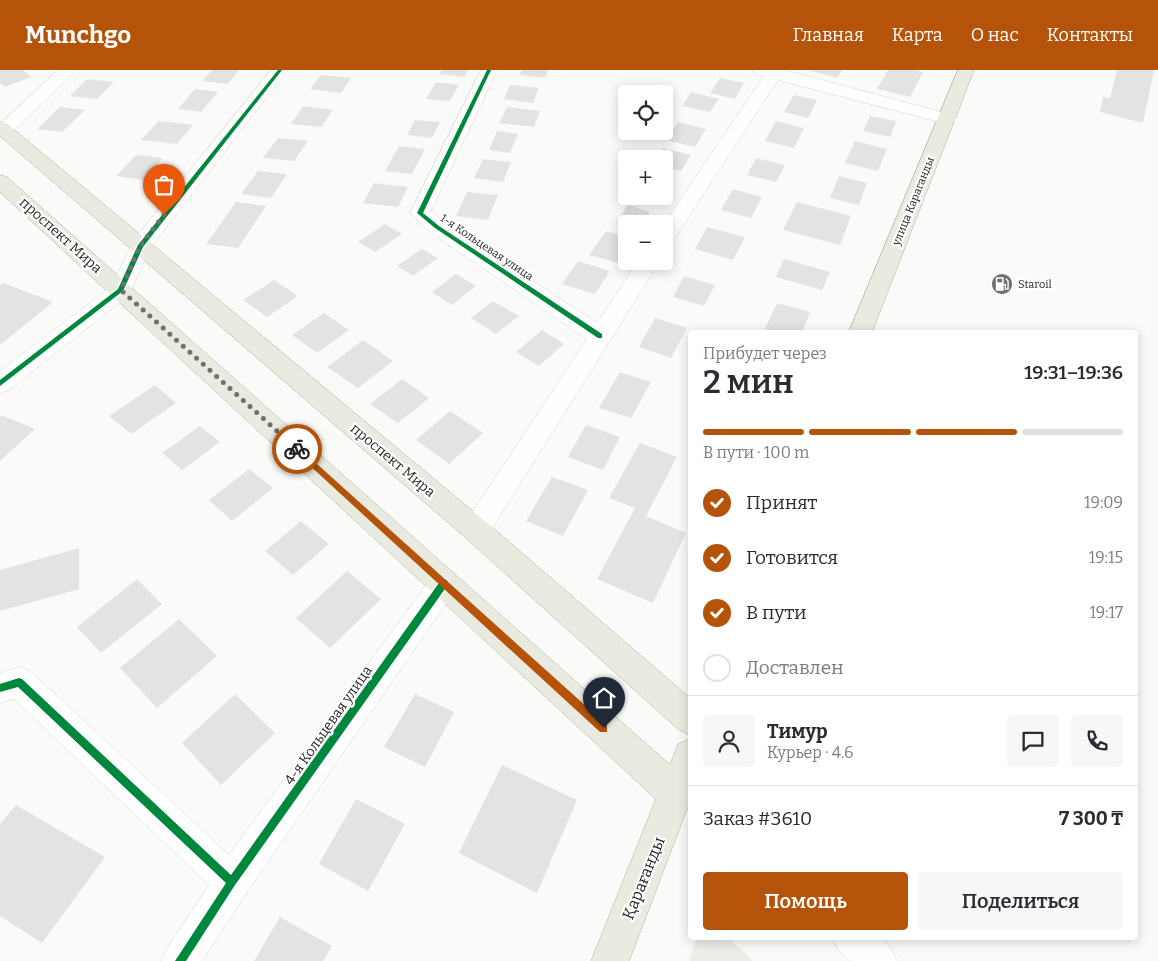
<!DOCTYPE html>
<html lang="ru">
<head>
<meta charset="utf-8">
<style>
  :root { --surface:#fff; --page:#f7f7f7; --text:#2b2b33; --muted:#7c7c81; --line:#e1e1e2; --accent:#b45309 }
  body { margin:0; font-family:Bitter,serif; background:var(--page); color:var(--text); height:100vh; display:flex; flex-direction:column; font-size:19px; white-space:nowrap }
  * { box-sizing:border-box; margin:0 }
  p { font-size:16px; color:var(--muted) }
  .icon { flex:none; width:28px; height:28px; fill:none; stroke:currentColor; stroke-width:2; stroke-linecap:round; stroke-linejoin:round }
  .map { position:relative; flex:1; overflow:hidden }
  .panel { position:absolute; left:688px; top:260px; width:450px; height:610px; display:flex; flex-direction:column; background:var(--surface); border-radius:5px; box-shadow:0 2px 12px #0003 }
  .panel>* { flex:none }
  .controls { position:absolute; left:618px; top:15px; display:grid; gap:10px }
  .controls a { display:grid; place-items:center; width:55px; height:55px; border-radius:5px; background:var(--surface); box-shadow:0 2px 12px #0003; font-size:25px }
  .pin { position:absolute; display:grid; place-items:center; width:42px; height:42px; color:#fff; margin:-51px -21px; border-radius:50% 50% 50% 0; rotate:-45deg; box-shadow:0 0 5px #0007 }
  .pin .icon { rotate:45deg }
  .courier { position:absolute; display:grid; place-items:center; width:50px; height:50px; margin:-25px; border:4px solid #b45309; border-radius:50%; background:#fff; color:#222; box-shadow:0 1px 6px #0007 }
  .overview em { font-style:normal; font-weight:600 }
  .overview div { display:flex; flex-direction:column-reverse }
  .overview { display:flex; align-items:center; justify-content:space-between; height:85px; padding:0 15px }
  h1 { font-size:32px; font-weight:600; line-height:38px }
  .bar { display:grid; grid-template-columns:repeat(4,1fr); gap:8px 5px; align-content:center; height:60px; padding:0 15px }
  .bar i { height:6px; border-radius:4px; background:var(--line) }
  .bar .active { background:var(--accent) }
  .bar p { grid-column:span 4 }
  .line { display:flex; align-items:center; gap:12px; padding:0 15px; border-top:1px solid var(--line) }
  .line div { flex:1 }
  .round { display:grid; place-items:center; flex:none; width:52px; height:52px; border-radius:5px; background:var(--page) }
  ol { padding:0 15px; list-style:none }
  li { display:flex; align-items:center; gap:15px; height:55px }
  li p { margin-inline-start:auto }
  li .icon { padding:5px; border-radius:50%; background:var(--accent); color:#fff; stroke-width:4 }
  li:last-child { color:var(--muted) }
  li i { width:28px; height:28px; border:2px solid var(--line); border-radius:50% }
  .button { display:flex; gap:10px; margin-top:auto; padding:10px 15px }
  .button a { flex:1; height:58px; border-radius:5px; background:var(--accent); color:#fff; font-size:20px; font-weight:600; line-height:58px; text-align:center }
  .button a+a { background:var(--page); color:var(--text) }
  header { display:flex; align-items:center; gap:30px; box-sizing:border-box; height:70px; padding:0 25px; background:var(--accent); color:#fff }
  header strong { font-size:24px }
  nav { display:flex; gap:28px; margin-inline-start:auto; font-size:18px }
  .map>svg:first-child { display:block }
</style>
</head>
<body>
<header>
<strong>Munchgo</strong>
<nav><a>Главная</a><a>Карта</a><a>О нас</a><a>Контакты</a></nav>
</header>
<div class="map">
<svg width="1158" height="891" viewBox="0 0 1158 891">
  <rect width="100%" height="100%" fill="#fafbf9"/>
  <path fill="#ebede6" d="M697 868H728L753 891H689Z"/>
  <path fill="#e3e4e2" d="M0 0H23L31 7 5 17 0 13Z
    M212 0H239L228 14 202 11Z
    M442 0H468L465 7 439 4Z
    M522 0H548L545 8 519 5Z
    M808 0H842L837 8Z
    M888 0H916L923 2 910 27 877 19Z
    M1117 0H1154L1143 53 1100 42 1103 27 1110 28Z
    M321 5 351 8 341 23 310 19Z
    M720 8 744 13 735 29 710 23Z
    M87 9 114 12 97 29 70 26Z
    M436 12 459 15 450 31 426 29Z
    M510 15 539 18 533 33 504 29Z
    M195 19 218 22 201 42 178 39Z
    M691 22 719 29 710 42 682 36Z
    M794 25 817 30 808 48 784 42Z
    M303 36 333 40 321 57 291 54Z
    M60 37 85 40 62 62 37 59Z
    M507 37 540 41 534 57 499 53Z
    M870 46 896 51 890 67 863 61Z
    M415 50 440 52 432 68 407 65Z
    M159 51 193 55 177 74 141 70Z
    M776 51 804 58 794 78 765 71Z
    M678 52 706 59 695 77 666 70Z
    M497 61 518 64 510 83 489 80Z
    M278 68 308 71 294 91 263 88Z
    M855 71 887 79 878 101 845 93Z
    M399 76 425 79 412 104 385 101Z
    M663 78 691 85 681 101 664 97V89H656Z
    M136 85 163 88 144 110 116 106Z
    M756 88 785 95 776 112 747 105Z
    M483 89 511 92 503 112 474 108Z
    M258 101 287 104 271 128 241 124Z
    M839 106 867 113 859 135 830 128Z
    M664 110 672 112 664 126Z
    M374 113 408 117 398 137 363 133Z
    M733 119 762 127 751 148 721 140Z
    M467 122 498 125 488 150 456 146Z
    M634 126H663L659 133Z
    M236 132 266 136 238 178 206 174Z
    M797 132 851 146 840 175 783 160Z
    M628 135 650 142 642 154H626V155L616 152Z
    M385 154 402 164 375 182 358 172Z
    M707 157 745 167 733 190 695 179Z
    M606 161 626 167V182L619 193 589 185Z
    M422 179 438 188 413 206 397 196Z
    M784 189 830 202 822 220 776 207Z
    M578 191 610 201 595 224 562 214Z
    M456 204 476 216 452 235 432 222Z
    M684 206 715 215 704 236 673 227Z
    M274 210 298 226 267 247 243 230Z
    M3 213 53 232 0 275V216Z
    M493 231 519 246 496 264 471 248Z
    M777 233 810 242 802 262H776L765 259Z
    M324 243 349 260 317 283 292 265Z
    M655 248 687 258 671 288 639 277Z
    M542 260 564 274 539 296 516 282Z
    M363 270 393 291 358 318 327 297Z
    M620 302 651 312 631 348 599 338Z
    M402 309 429 328 398 353 370 334Z
    M155 315 176 333 131 364 109 346Z
    M450 341 483 363 449 394 416 370Z
    M1 345 35 359 0 391V346Z
    M586 355 620 367 603 400 568 387Z
    M200 356 220 372 182 400 162 383Z
    M640 373 677 387 646 446 686 463 653 533 597 509 635 438 609 428Z
    M249 399 273 418 232 451 209 430Z
    M552 407 588 420 563 466 526 451Z
    M301 451 329 474 293 505 265 481Z
    M79 478V519L0 541V500Z
    M347 501 381 529 330 578 296 548Z
    M137 509 162 534 101 583 77 557Z
    M179 549 217 586 157 638 120 598Z
    M235 624 275 663 221 715 182 673Z
    M415 624 454 642 425 697 384 677Z
    M502 695 577 730 537 823 459 783Z
    M356 729 405 754 368 821 319 794Z
    M16 735 105 787 42 873 0 846V754Z
    M280 847 332 876 323 891H254Z"/>
  <g fill="none" stroke-linecap="round" stroke-linejoin="round">
    <g stroke="#d5d6d4" stroke-width="1">
      <path id="minor" d="M58 0H76L10 64H0V54Z
        M271 0H288L150 178 129 225 9 320 0 323V301L112 216 133 171Z
        M481 0H497L431 141 444 152 597 253 638 191H660L486 468 476 472 466 468 462 460 466 452 587 269 430 162 410 143Z
        M753 0H784L953 45 956 49 953 53 947 54 778 10 671 174 664 176V154L764 6 755 4Z
        M444 500 454 504 459 513 454 522 245 825 202 891H161L167 878 209 815 14 629 0 633V603L19 597 30 601 229 785 434 504Z
        M833 868H880L891 878 897 891H849L839 881Z"/>
    </g>
    <g stroke="#aeb09f" stroke-width="1">
      <path id="major" d="M958 0H974L872 262H849Z
        M0 52 6 53 486 452 690 628V665L679 660 466 468 0 66Z
        M0 105 7 107 670 695 678 674 690 669V731L629 891H591L656 729 0 122Z"/>
    </g>
    <use href="#minor" fill="#fefefe" fill-rule="evenodd"/>
    <use href="#major" fill="#e9ebe0" fill-rule="evenodd"/>
    <g stroke="#fff" stroke-width="3">
      <path id="cycleway" d="M278 0H282L143 177 123 221 0 316V310L118 219 138 175Z
        M487 0H491L423 143 439 156 602 264V268H598L435 158 417 143Z
        M444 509 447 510 448 513 447 516 235 815 186 891H175L226 813 18 617 0 622V614L19 608 22 609 231 805 441 510Z"/>
    </g>
    <use href="#cycleway" fill="#00873e" fill-rule="evenodd"/>
  </g>
  <path fill="#b45309" d="M297 376 607 655V662H600L295 382 293 379Z"/>
  <g fill="none" stroke-linecap="round" stroke-linejoin="round">
    <path stroke="#70716f" stroke-width="5" stroke-dasharray="0 9" d="M164 145 140 176 121 220 297 379"/>
  </g>
  <defs>
    <g id="fuel-disc" transform="scale(1.125)"><circle r="9.5" fill="#70716f" stroke="#fff"/><path d="M-5.5-6h7V0h2V4h1.3V-2.5L3-4.5l.8-.8L6-3V5H2.5V1h-1V6h-7ZM-4.2-4.7v3.2H.2V-4.7Z" fill="#fff"/></g>
  </defs>
  <g fill-rule="evenodd">
    <use href="#fuel-disc" x="1002" y="214"/>
  </g>
  <g text-anchor="middle" stroke-width="4.5" stroke-linejoin="round" paint-order="stroke">
    <g font-size="11" fill="#262625" stroke="#fff">
      <text transform="translate(913 131) rotate(-68)" y="4">улица Караганды</text>
      <text transform="translate(487 177) rotate(34)" y="4">1-я Кольцевая улица</text>
    </g>
    <g font-size="11" fill="#262625" stroke="#fff" text-anchor="start">
      <text x="1018" y="218">Staroil</text>
    </g>
    <g font-size="14" fill="#262625" stroke="#fff">
      <text transform="translate(61 165) rotate(42)" y="5">проспект Мира</text>
      <text transform="translate(393 390) rotate(40)" y="5">проспект Мира</text>
      <text transform="translate(328 655) rotate(-55)" y="5">4-я Кольцевая улица</text>
    </g>
    <g font-size="16" fill="#262625" stroke="#fff">
      <text transform="translate(643 808) rotate(-68)" y="6">Қарағанды</text>
    </g>
  </g>
</svg>
<div class="controls">
<a><svg class="icon" aria-label="locate" viewBox="0 0 24 24"><circle cx="12" cy="12" r="6"/><path d="M12 2v4M12 18v4M2 12h4M18 12h4"/></svg></a>
<a>+</a>
<a>−</a>
</div>
<div class="pin" style="left:164px;top:145px;background:#ea580c"><svg class="icon" aria-label="bag" viewBox="0 0 24 24"><path d="M5 8h14l-1 12H6zM9 8a3 3 0 0 1 6 0"/></svg></div>
<div class="pin" style="left:604px;top:658px;background:#1f2937"><svg class="icon" aria-label="home" viewBox="0 0 24 24"><path d="M3 11l9-7 9 7M6 9v11h12V9"/></svg></div>
<div class="courier" style="left:297px;top:379px"><svg class="icon" aria-label="bike" viewBox="0 0 24 24"><circle cx="6" cy="16" r="4"/><circle cx="18" cy="16" r="4"/><path d="M6 16l4-8h5l3 8M10 8l3 8H6M13 5h3"/></svg></div>
<section class="panel">
<div class="overview"><div><h1>2 мин</h1><p>Прибудет через</p></div><em>19:31–19:36</em></div>
<div class="bar"><i class="active"></i><i class="active"></i><i class="active"></i><i></i><p>В пути · 100 m</p></div>
<ol>
<li><svg class="icon" aria-label="check" viewBox="0 0 24 24"><path d="M5 12l5 5 9-10"/></svg>Принят<p>19:09</p></li>
<li><svg class="icon" aria-label="check" viewBox="0 0 24 24"><path d="M5 12l5 5 9-10"/></svg>Готовится<p>19:15</p></li>
<li><svg class="icon" aria-label="check" viewBox="0 0 24 24"><path d="M5 12l5 5 9-10"/></svg>В пути<p>19:17</p></li>
<li><i></i>Доставлен</li>
</ol>
<div class="line" style="height:90px"><a class="round"><svg class="icon" aria-label="person" viewBox="0 0 24 24"><circle cx="12" cy="8" r="4"/><path d="M4 21q1-7 8-7t8 7"/></svg></a><div><b>Тимур</b><p>Курьер · 4.6</p></div><a class="round"><svg class="icon" aria-label="chat" viewBox="0 0 24 24"><path d="M4 5h16v11H9l-5 4z"/></svg></a><a class="round"><svg class="icon" aria-label="phone" viewBox="0 0 24 24"><path d="M5 4h4l2 5-3 2q2 4 5 5l2-3 5 2v4C11 20 4 13 5 4z"/></svg></a></div>
<div class="line" style="height:65px"><div>Заказ #3610</div><b>7 300 ₸</b></div>
<div class="button"><a>Помощь</a><a>Поделиться</a></div>
</section>
</div>
</body>
</html>
